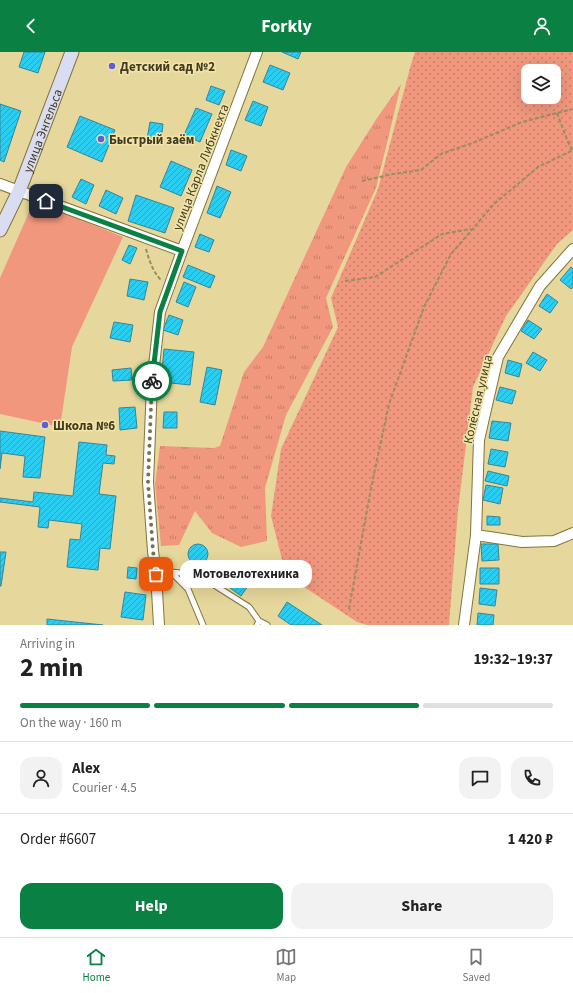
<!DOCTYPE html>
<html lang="en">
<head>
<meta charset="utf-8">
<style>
  :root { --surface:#fff; --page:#f2f2f2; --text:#222; --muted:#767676; --line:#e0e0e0; --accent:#0b8043 }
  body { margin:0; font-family:"Source Sans 3",sans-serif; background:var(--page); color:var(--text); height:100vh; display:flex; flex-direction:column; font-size:15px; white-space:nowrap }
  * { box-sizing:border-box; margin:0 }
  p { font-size:13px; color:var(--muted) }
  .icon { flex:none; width:22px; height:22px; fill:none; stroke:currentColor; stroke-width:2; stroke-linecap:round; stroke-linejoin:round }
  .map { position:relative; height:573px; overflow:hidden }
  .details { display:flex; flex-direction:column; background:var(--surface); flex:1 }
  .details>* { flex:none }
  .buttons { position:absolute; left:521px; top:12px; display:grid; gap:8px }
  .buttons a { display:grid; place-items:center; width:40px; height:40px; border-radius:8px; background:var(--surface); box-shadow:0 4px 16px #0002; font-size:20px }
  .pin { position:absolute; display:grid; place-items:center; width:34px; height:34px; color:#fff; margin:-17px; border-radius:8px; box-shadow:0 2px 6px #0006 }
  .courier { position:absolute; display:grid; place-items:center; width:40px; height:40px; margin:-20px; border:3px solid #0b8043; border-radius:50%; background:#fff; color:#222; box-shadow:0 1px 5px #0007 }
  .bubble { position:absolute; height:28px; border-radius:12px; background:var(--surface); box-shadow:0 4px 16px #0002; font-size:13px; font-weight:700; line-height:28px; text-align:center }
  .head em { font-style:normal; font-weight:700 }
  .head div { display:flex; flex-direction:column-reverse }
  .head { display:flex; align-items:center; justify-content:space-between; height:68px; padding:0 20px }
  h1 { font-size:26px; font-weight:700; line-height:30px }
  .bar { display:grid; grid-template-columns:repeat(4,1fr); gap:6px 4px; align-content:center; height:48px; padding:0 20px }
  .bar i { height:5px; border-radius:3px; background:var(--line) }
  .bar .active { background:var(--accent) }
  .bar p { grid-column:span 4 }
  .line { display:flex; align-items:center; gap:10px; padding:0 20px; border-top:1px solid var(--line) }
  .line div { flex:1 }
  .round { display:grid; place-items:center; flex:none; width:42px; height:42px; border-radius:12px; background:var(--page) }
  .primary-button { display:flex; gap:8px; margin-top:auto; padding:8px 20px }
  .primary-button a { flex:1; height:46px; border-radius:12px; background:var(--accent); color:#fff; font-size:16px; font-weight:700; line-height:46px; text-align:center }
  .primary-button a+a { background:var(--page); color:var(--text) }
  header { display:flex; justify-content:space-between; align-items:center; height:52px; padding:0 20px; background:var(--accent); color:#fff; font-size:18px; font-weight:700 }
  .tabs { display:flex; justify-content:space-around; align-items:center; height:56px; border-top:1px solid var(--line); background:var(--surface); font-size:11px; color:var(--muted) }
  .tabs a { display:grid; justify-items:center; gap:2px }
  .tabs .active { color:var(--accent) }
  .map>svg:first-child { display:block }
</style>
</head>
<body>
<header><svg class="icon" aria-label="back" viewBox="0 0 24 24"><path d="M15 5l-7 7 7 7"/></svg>Forkly<svg class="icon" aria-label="person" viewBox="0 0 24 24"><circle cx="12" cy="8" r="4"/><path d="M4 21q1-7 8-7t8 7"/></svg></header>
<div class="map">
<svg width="573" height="573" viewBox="0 0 573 573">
  <defs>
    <pattern id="grass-tufts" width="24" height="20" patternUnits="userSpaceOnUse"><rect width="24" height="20" fill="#f1977e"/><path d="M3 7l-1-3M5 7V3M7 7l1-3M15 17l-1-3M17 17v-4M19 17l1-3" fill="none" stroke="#c57c67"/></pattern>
    <pattern id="garden-dots" width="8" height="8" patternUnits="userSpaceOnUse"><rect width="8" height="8" fill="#f1977e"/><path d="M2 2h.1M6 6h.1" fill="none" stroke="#c57c67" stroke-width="1.8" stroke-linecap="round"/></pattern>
    <pattern id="building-hatch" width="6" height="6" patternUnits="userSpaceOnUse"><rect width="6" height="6" fill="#2bcef1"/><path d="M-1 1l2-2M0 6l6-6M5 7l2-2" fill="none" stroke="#26a8c3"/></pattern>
  </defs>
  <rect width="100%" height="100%" fill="#e6d89c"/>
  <path fill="url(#grass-tufts)" d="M401 32 388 87 376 136 326 246 333 275 286 363 265 436 267 489 241 495 212 481 195 459 179 493 161 494 155 432 160 394 214 396 220 394 244 320 263 295 346 115 377 66Z"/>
  <path fill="url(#garden-dots)" fill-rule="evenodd" d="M415 0H573V178L557 192 506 264 473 335 458 458 449 573H367L357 570 286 523 271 464 281 397 338 275 331 246 378 137 410 16ZM528 19H554V45H528Z"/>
  <path fill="#f1977e" d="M34 149 123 185 72 295 60 375 0 362V226Z"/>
  <path fill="url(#building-hatch)" stroke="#388497" d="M24 0H45L38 21 19 15Z
    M282 0H301L298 7Z
    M270 13 290 21 283 38 263 30Z
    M211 34 225 39 219 53 206 48Z
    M253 49 268 55 261 74 245 68Z
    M0 52 21 59 4 110 0 108Z
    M196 56 212 62 200 90 184 83Z
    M80 64 115 78 102 110 67 95Z
    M150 70 163 72 161 89 147 87Z
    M231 98 247 104 241 119 226 113Z
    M171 109 192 118 181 144 160 135Z
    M81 127 94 133 86 152 72 145Z
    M217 134 231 140 220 166 207 161Z
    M106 138 123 146 116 162 99 154Z
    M136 143 174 156 165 181 128 169Z
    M200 182 214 188 209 200 195 195Z
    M129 193 137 196 130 212 122 208Z
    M188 213 215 224 210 236 183 225Z
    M571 215 573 217V235L571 237 560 228Z
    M130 227 148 230 144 248 127 244Z
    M184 230 196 235 188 255 176 250Z
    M547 242 558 250 550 261 539 254Z
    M169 263 183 268 178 283 163 278Z
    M528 268 542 277 534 287 521 279Z
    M114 270 133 273 130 290 110 286Z
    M164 297 194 300 190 333 161 330Z
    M533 300 547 308 540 319 526 311Z
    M508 308 522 312 519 325 505 321Z
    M207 315 222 318 215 353 200 350Z
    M131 316 132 328 113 329 112 318Z
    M500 335 516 339 512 352 496 348Z
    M135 355 137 376 120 378 119 356Z
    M164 360H177V376H163Z
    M492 369 511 371 508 389 489 386Z
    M0 379 45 385 40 426 23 425 25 404 2 401 0 417Z
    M79 390 107 393 106 403 115 404 114 412 103 411 99 442 116 444 110 497 100 496 98 518 67 515 70 487 80 488 82 472 49 468 48 476 38 475 40 455 0 450V446L33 450 34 440 73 444Z
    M491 397 508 400 505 415 488 412Z
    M488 419 509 424 507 434 485 429Z
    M486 433 503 436 500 452 483 448Z
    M487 464 500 465V473H487Z
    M481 492H498L499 508 482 509Z
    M188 502a10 10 0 1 1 20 0a10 10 0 1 1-20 0Z
    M0 500H6L1 534H0Z
    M128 515 137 516 136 527 127 526Z
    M480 516H499V532H480Z
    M226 517 248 534 241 544 218 527Z
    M480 536 497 538 495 554 479 552Z
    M125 540 146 543 143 568 121 565Z
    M287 550 322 573H291L278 564Z
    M478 561 494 563 493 573H477Z
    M47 567 103 573H47Z"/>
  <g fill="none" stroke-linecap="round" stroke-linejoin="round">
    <g stroke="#82743b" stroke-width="7">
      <path id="service" d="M171 520 188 537 203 573
        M156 522 171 520 190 522 211 531 249 555 259 569 257 573
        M259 569 267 573"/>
    </g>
    <g stroke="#82743b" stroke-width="12">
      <path id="minor" d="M0 132 182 199
        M476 483 522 490 554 489 573 481
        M159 573 156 522 153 499 148 430 152 332 160 260 182 199 257 0
        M464 573 476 483 479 388 498 305 540 234 573 197"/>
    </g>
    <g stroke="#82743b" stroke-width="15">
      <g id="secondary">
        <path id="s1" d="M0 178 19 139 72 0"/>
      </g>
    </g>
    <path stroke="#988e62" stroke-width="2" stroke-dasharray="4 2" stroke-linecap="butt" d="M557 61 568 90 573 99
      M362 129 393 122 421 118 441 102 475 90 522 70 573 57
      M146 197C149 208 153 220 161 228
      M345 229 375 225 442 182 471 177
      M349 557 371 436 389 352 424 255 451 202 494 152 538 115 573 98"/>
    <use href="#service" stroke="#fff" stroke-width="5"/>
    <use href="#minor" stroke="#fff" stroke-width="10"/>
    <use href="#secondary" stroke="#daddf2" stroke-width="13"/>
  </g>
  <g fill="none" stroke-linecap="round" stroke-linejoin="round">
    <path stroke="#79714c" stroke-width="4" stroke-dasharray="0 7.2" d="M152 329 148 430 153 499 156 522"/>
    <path stroke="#0b8043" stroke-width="5" d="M46 149 182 199 160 260 152 329"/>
  </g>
  <g fill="#5b60d8" stroke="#f3e5a8" stroke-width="1.5">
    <circle cx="112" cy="14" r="4"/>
    <circle cx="101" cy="87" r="4"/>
    <circle cx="45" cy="373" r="4"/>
  </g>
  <g text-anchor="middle" stroke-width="3" stroke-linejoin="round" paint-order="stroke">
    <g font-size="13" font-weight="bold" fill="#3f3a21" stroke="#f3e5a8" text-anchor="start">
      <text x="120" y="19">Детский сад №2</text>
      <text x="109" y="92">Быстрый заём</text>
      <text x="53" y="378">Школа №6</text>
    </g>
    <g font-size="13" fill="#3f3a21" stroke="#f3e5a8">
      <text dy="5" stroke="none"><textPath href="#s1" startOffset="108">улица Энгельса</textPath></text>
      <text transform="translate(200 115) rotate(-69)" y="5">улица Карла Либкнехта</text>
      <text transform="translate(477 347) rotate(-77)" y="5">Колёсная улица</text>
    </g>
  </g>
</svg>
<div class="buttons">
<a><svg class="icon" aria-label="layers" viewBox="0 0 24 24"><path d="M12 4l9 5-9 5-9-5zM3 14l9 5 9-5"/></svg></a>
</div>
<div class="pin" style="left:156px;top:522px;background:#ea580c"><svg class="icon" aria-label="bag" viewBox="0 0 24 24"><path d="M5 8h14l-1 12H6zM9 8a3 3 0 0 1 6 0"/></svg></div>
<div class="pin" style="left:46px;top:149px;background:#1f2937"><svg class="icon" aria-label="home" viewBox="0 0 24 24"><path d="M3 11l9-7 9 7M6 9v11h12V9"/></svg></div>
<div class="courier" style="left:152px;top:329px"><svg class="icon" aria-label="bike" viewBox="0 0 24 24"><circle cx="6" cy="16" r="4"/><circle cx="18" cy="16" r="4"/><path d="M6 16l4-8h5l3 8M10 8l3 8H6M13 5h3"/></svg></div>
<div class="bubble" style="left:180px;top:508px;width:132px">Мотовелотехника</div>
</div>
<section class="details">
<div class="head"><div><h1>2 min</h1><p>Arriving in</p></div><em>19:32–19:37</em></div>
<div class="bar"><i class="active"></i><i class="active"></i><i class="active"></i><i></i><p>On the way · 160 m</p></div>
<div class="line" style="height:72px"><a class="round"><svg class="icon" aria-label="person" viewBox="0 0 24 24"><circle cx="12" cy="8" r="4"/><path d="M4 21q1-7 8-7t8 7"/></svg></a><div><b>Alex</b><p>Courier · 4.5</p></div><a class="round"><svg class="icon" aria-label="chat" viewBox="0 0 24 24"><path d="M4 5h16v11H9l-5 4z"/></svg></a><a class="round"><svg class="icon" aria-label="phone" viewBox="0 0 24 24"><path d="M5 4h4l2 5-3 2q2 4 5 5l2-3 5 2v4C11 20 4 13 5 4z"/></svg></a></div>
<div class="line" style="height:52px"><div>Order #6607</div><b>1 420 ₽</b></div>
<div class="primary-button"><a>Help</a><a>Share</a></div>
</section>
<nav class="tabs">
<a class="active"><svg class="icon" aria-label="home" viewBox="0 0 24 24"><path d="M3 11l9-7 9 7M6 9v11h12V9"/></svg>Home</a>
<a><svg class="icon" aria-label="map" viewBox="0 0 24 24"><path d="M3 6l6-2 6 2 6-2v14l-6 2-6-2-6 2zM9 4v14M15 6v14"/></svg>Map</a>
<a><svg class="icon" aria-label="saved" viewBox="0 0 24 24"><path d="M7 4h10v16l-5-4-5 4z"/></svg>Saved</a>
</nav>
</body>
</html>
